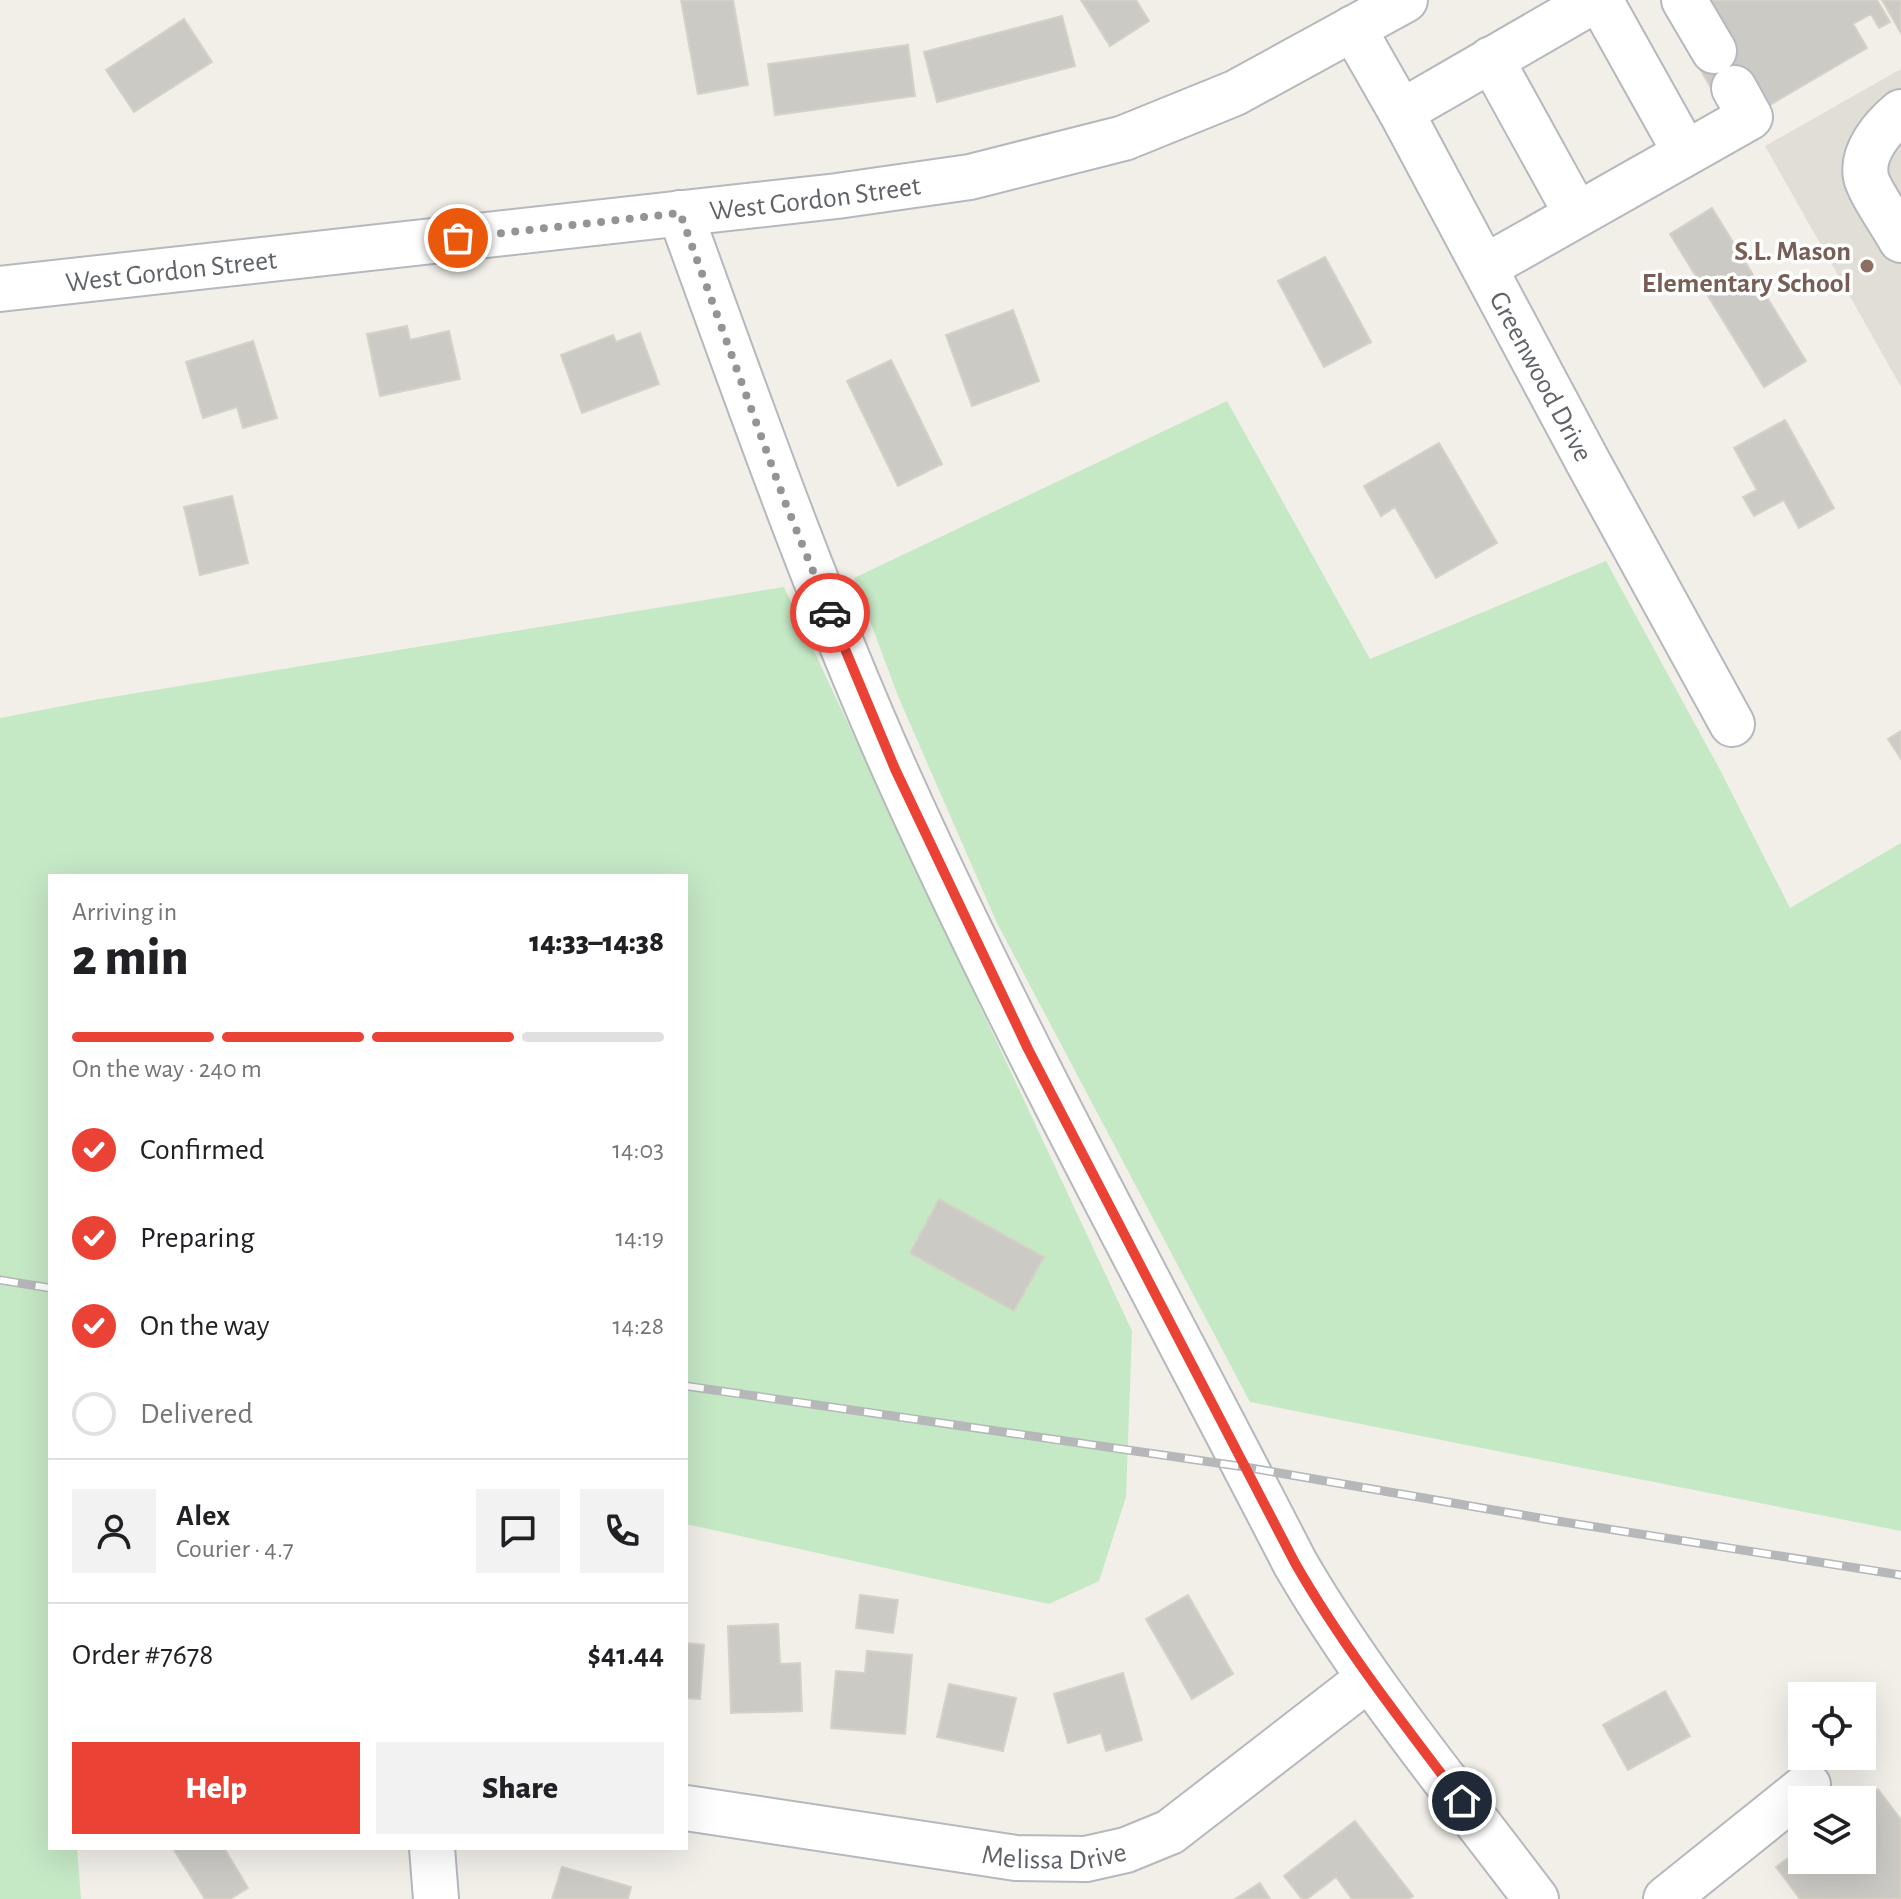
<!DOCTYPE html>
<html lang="en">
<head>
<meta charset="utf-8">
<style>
  :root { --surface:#fff; --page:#f2f2f2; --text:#202124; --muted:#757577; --line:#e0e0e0; --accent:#ea4335 }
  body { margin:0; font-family:"Alegreya Sans",sans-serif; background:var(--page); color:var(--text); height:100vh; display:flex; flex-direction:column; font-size:30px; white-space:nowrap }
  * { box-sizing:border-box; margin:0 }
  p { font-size:26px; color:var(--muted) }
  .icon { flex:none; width:44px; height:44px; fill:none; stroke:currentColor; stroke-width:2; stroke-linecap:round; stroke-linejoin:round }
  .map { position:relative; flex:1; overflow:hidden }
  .details { position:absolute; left:48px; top:874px; width:640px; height:976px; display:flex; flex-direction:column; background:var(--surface); border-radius:0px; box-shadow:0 8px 32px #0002 }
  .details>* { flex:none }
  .fabs { position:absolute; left:1788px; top:1682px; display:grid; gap:16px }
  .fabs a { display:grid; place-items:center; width:88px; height:88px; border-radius:0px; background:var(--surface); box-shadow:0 8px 32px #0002; font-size:40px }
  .pin { position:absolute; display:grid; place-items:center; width:68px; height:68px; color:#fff; margin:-34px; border:4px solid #fff; border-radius:50%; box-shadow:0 2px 8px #0007 }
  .courier { position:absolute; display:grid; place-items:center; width:80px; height:80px; margin:-40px; border:6px solid #ea4335; border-radius:50%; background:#fff; color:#222; box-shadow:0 2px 10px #0007 }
  .head em { font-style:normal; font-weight:800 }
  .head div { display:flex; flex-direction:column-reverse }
  .head { display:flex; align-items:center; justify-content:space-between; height:136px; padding:0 24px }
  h1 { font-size:52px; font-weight:800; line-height:60px }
  .bar { display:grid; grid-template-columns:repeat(4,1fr); gap:12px 8px; align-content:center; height:96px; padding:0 24px }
  .bar i { height:10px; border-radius:6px; background:var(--line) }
  .bar .selected { background:var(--accent) }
  .bar p { grid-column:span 4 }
  .line { display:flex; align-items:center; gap:20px; padding:0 24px; border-top:2px solid var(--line) }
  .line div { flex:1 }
  .round { display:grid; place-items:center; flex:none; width:84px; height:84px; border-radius:0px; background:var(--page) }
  ol { padding:0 24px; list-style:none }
  li { display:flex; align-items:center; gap:24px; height:88px }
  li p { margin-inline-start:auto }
  li .icon { padding:8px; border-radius:50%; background:var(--accent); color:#fff; stroke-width:4 }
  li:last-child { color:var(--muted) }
  li i { width:44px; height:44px; border:4px solid var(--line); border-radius:50% }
  .primary-button { display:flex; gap:16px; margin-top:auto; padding:16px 24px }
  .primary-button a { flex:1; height:92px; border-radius:0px; background:var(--accent); color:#fff; font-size:32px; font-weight:800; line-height:92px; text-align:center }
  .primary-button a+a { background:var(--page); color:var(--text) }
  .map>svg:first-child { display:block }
</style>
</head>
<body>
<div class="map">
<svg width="1901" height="1899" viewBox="0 0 1901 1899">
  <rect width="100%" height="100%" fill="#f1efe8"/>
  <path fill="#e1ded6" d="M1901 69V387L1765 146Z"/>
  <path fill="#c5e8c5" d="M1227 401 1370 659 1606 561 1719 768 1790 908 1901 843V1531L1250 1402 997 923 898 696 854 578Z
    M784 587 1132 1331 1126 1497 1099 1581 1049 1604 686 1524V876H50V1848H77L81 1899H0V718L94 700Z"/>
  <path fill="#cccac5" stroke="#d6d1c6" stroke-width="2" d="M681 0H733L748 85 698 94Z
    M1081 0H1136L1149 21 1110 46Z
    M1699 0H1877L1890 22 1879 28 1871 14 1853 24 1867 48 1763 109 1717 98 1696 62Z
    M1882 0H1901V33Z
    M1062 16 1075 66 937 102 924 52Z
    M184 19 212 62 134 112 106 70Z
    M908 45 915 96 775 115 768 64Z
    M1712 208 1806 361 1764 387 1670 234Z
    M1325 257 1371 342 1324 367 1278 281Z
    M1013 310 1039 381 972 406 946 335Z
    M407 326 410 340 449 331 460 379 380 396 367 334Z
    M640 333 659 384 582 413 561 355 613 335 616 342Z
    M253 341 277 418 243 428 237 407 203 418 186 362Z
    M891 360 942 464 898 486 847 381Z
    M1785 420 1834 508 1799 528 1784 500 1754 516 1743 497 1757 490 1734 448Z
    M1439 443 1497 543 1436 578 1395 507 1381 516 1364 486Z
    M232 496 248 563 200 575 184 507Z
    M1901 731V759L1888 739Z
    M939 1199 1044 1257 1014 1311 910 1253Z
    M860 1595 898 1600 893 1633 856 1628Z
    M1188 1595 1233 1674 1192 1699 1146 1619Z
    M778 1624 780 1664 800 1663 802 1711 731 1713 728 1626Z
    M686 1643 704 1645 700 1699 686 1698Z
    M867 1651 912 1655 905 1734 831 1728 836 1671 865 1673Z
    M1123 1673 1142 1740 1106 1751 1101 1733 1068 1743 1054 1694Z
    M949 1684 1016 1698 1003 1751 937 1737Z
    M1665 1691 1690 1736 1628 1770 1603 1725Z
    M1878 1789 1901 1820V1899H1800L1776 1867 1802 1848V1860H1862V1800Z
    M1355 1821 1413 1896 1409 1899H1352L1336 1877 1307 1899H1302L1284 1876Z
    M178 1848H224L248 1888 230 1899H205L174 1850Z
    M562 1867 631 1887 628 1899H552Z
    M1260 1883 1270 1899H1235Z"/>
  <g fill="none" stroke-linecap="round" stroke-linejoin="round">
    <g stroke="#b5b8bc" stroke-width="48">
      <g id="minor">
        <path d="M1600 0 1685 152"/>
        <path d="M1684 0 1714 51"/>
        <path id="s1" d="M1353 28 1401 112 1588 462 1732 724"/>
        <path d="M1491 59 1576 213"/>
        <path d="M1401 112 1595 0"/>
        <path d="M1901 112C1883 127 1861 152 1866 177 1869 191 1893 225 1901 240"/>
        <path d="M680 213C748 400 814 588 895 770 1016 1040 1160 1300 1295 1563 1364 1682 1453 1789 1536 1899"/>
        <path d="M1485 267 1750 117 1734 88"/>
        <path id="s2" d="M0 289 837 196 970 177 1124 138 1235 93 1405 0"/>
        <path id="s3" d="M686 1808 1016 1858 1086 1859 1126 1850 1170 1832 1369 1678"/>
        <path d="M432 1848 436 1899"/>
        <path d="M1666 1899 1808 1785"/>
      </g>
    </g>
    <use href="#minor" stroke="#fff" stroke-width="44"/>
    <g stroke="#b6b7b8" stroke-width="9">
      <path id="rail" d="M0 1280 50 1288
        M686 1386 1245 1467 1551 1520 1901 1575"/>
    </g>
    <use href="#rail" stroke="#fff" stroke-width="6" stroke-dasharray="18" stroke-linecap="butt"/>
  </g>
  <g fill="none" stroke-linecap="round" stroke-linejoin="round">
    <path stroke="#929495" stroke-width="8" stroke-dasharray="0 14.4" d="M458 238 680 213 785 502 830 613"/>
    <path stroke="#ea4335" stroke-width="10" d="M830 613 895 769 1028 1049 1295 1563C1343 1647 1403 1723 1462 1801"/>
  </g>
  <circle fill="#8d6e63" stroke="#fff" stroke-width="3" cx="1867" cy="266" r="8"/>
  <g text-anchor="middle" stroke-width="7" stroke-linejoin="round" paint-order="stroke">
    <g font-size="28" fill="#5f6368" stroke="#fff">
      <text dy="10" stroke="none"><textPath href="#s2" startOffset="820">West Gordon Street</textPath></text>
      <text dy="10" stroke="none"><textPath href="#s2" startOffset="172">West Gordon Street</textPath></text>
      <text dy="10" stroke="none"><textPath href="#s1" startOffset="396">Greenwood Drive</textPath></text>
      <text dy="10" stroke="none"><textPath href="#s3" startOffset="372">Melissa Drive</textPath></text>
    </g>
    <g font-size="28" font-weight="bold" fill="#785e54" stroke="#fff" text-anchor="end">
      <text x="1851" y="260">S.L. Mason<tspan x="1851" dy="32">Elementary School</tspan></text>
    </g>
  </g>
</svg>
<div class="fabs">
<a><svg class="icon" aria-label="locate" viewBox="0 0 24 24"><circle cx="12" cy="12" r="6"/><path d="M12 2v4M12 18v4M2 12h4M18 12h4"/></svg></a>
<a><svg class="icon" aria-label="layers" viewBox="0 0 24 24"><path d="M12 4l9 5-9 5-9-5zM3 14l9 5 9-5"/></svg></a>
</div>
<div class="pin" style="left:458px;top:238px;background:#ea580c"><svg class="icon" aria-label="bag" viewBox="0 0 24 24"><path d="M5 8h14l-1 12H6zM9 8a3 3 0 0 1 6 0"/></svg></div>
<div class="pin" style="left:1462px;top:1801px;background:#1f2937"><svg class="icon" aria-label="home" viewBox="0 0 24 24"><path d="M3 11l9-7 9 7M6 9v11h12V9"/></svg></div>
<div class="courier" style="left:830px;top:613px"><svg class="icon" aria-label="car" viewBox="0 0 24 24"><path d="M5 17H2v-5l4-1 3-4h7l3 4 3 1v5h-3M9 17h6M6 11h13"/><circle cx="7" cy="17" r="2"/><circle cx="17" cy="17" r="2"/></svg></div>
<section class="details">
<div class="head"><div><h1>2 min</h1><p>Arriving in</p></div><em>14:33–14:38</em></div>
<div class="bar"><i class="selected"></i><i class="selected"></i><i class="selected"></i><i></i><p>On the way · 240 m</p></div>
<ol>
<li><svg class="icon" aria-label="check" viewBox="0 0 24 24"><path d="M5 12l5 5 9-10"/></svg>Confirmed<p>14:03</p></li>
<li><svg class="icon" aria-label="check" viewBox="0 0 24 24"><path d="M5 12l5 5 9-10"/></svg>Preparing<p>14:19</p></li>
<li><svg class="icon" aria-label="check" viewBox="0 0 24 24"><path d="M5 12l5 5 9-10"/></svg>On the way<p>14:28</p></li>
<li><i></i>Delivered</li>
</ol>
<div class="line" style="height:144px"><a class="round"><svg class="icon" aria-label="person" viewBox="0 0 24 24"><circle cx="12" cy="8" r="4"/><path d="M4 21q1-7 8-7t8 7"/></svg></a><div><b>Alex</b><p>Courier · 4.7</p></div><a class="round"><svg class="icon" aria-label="chat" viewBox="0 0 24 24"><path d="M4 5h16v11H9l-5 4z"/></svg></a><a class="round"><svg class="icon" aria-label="phone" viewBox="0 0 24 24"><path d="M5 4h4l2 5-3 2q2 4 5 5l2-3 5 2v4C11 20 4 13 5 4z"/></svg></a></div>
<div class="line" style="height:104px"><div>Order #7678</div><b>$41.44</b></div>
<div class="primary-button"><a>Help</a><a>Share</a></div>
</section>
</div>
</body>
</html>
